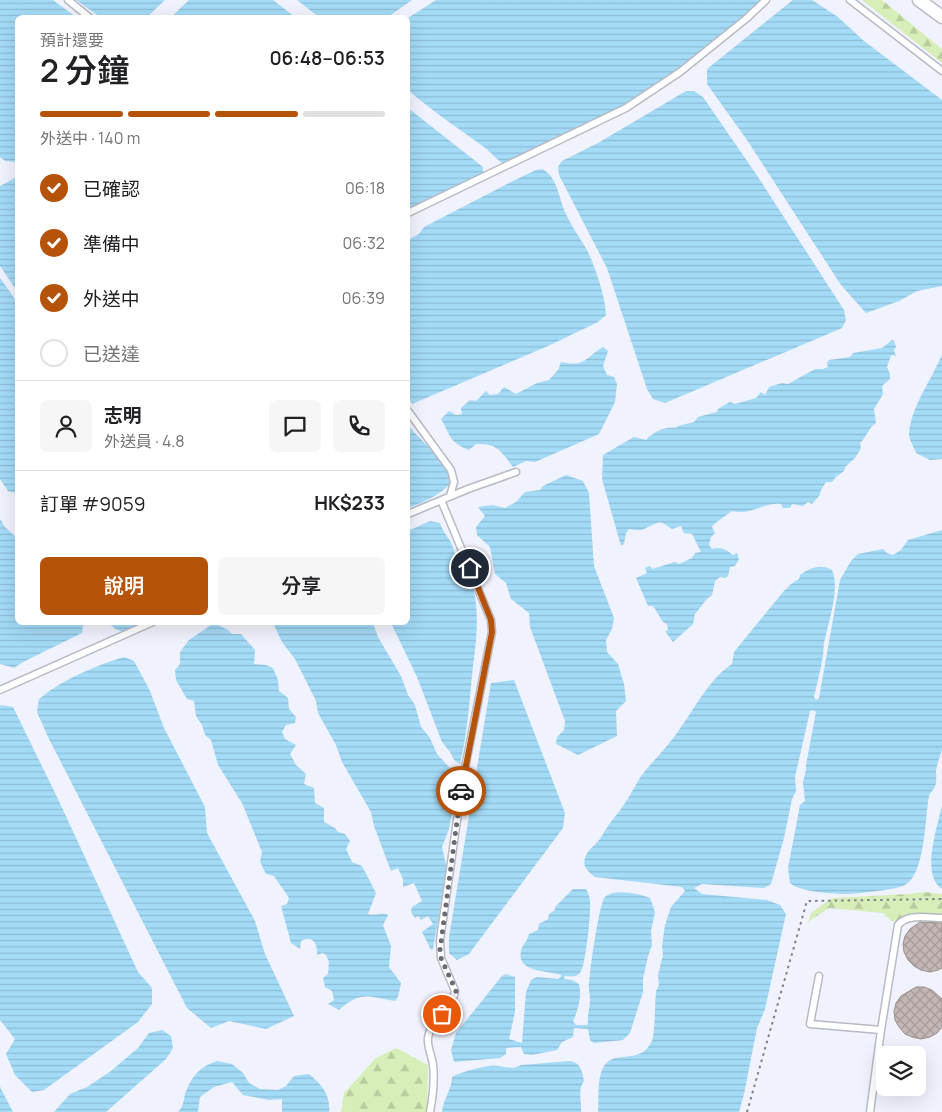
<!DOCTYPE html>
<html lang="zh-TW">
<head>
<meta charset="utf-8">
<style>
  :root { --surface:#fff; --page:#f6f6f6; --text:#202124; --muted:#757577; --line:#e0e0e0; --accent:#b45309 }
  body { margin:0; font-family:Manrope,"Noto Sans TC",sans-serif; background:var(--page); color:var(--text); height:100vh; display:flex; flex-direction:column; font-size:19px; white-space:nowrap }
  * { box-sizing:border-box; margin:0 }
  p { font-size:16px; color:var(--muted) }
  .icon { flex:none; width:28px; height:28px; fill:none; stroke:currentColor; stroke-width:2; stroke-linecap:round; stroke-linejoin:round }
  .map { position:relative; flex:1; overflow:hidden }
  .panel { position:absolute; left:15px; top:15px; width:395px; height:610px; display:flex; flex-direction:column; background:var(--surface); border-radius:8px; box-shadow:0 5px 20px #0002 }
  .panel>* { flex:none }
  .fabs { position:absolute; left:876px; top:1046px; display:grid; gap:10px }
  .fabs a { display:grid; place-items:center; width:50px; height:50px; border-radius:8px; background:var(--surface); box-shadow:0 5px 20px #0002; font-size:25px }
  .pin { position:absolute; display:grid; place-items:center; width:42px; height:42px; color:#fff; margin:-21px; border:2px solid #fff; border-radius:50%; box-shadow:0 1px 5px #0007 }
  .courier { position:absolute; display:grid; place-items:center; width:50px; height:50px; margin:-25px; border:4px solid #b45309; border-radius:50%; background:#fff; color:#222; box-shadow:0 1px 6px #0007 }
  .summary em { font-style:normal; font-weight:600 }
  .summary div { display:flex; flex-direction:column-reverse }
  .summary { display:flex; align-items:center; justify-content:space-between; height:85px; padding:0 25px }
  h1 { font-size:32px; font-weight:600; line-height:38px }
  .bar { display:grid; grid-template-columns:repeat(4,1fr); gap:8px 5px; align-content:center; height:60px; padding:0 25px }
  .bar i { height:6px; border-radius:4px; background:var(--line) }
  .bar .current { background:var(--accent) }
  .bar p { grid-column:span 4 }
  .line { display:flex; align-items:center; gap:12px; padding:0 25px; border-top:1px solid var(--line) }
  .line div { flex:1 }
  .round { display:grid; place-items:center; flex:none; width:52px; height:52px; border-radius:8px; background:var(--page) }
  ol { padding:0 25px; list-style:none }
  li { display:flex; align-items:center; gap:15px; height:55px }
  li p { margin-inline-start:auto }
  li .icon { padding:5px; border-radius:50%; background:var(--accent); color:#fff; stroke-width:4 }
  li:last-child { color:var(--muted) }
  li i { width:28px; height:28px; border:2px solid var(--line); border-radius:50% }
  .primary-button { display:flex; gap:10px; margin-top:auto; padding:10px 25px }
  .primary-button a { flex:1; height:58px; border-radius:8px; background:var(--accent); color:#fff; font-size:20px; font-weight:600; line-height:58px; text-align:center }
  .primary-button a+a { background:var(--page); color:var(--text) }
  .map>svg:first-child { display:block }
</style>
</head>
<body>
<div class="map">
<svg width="942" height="1112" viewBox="0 0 942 1112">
  <defs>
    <pattern id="forest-firs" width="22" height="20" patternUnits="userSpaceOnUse" patternTransform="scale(1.25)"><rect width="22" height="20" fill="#d8eeb9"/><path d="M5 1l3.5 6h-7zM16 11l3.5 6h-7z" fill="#b9cc9f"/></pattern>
    <pattern id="water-rules" width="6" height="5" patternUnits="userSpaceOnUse" patternTransform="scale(1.25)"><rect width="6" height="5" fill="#a4dbf7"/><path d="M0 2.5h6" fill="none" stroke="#8dbcd4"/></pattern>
    <pattern id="building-cross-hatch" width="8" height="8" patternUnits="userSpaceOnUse" patternTransform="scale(1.25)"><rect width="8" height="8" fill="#c3b6b5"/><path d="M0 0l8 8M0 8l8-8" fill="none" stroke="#a79c9c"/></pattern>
  </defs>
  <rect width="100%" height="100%" fill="#f0f2fd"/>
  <path fill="url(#forest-firs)" d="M862 0H882L942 49V63Z
    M924 892 942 894V923L891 921 883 913 829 908 808 922 811 913 832 898 909 894Z
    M396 1048 428 1065 427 1112H341L344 1093 376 1058Z"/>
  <path fill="url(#water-rules)" d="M0 0H53L76 17 18 18 17 162 5 161 0 157Z
    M76 0H165L147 17H100Z
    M189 0H273L295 17H171Z
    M297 0H412L388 17 320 18Z
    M436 0H766C722 36 677 74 628 103 588 127 547 146 505 165 497 160 492 153 484 147 458 128 432 111 408 90V18Z
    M793 0H812L838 17 864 41 942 100V286L917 291 899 301 866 313 841 285 747 140 707 84V69Z
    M686 91H694L703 97 758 177 844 310 846 320 842 328 665 403 653 399 647 389 607 268 559 175 558 167 562 161 598 143Z
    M408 108 483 167V175L408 215Z
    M542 169C557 176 559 198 565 212 571 226 581 239 588 252 595 267 606 298 606 315L598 322 548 346 412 404 408 397V240L419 234 424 227 513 181 536 170Z
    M17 177V291L0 266V186Z
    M0 278 17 302V493L8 491 0 479Z
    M892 340 894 341 896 347 894 350 896 356 891 355 887 367 890 374V379L882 386 883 394 874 409 876 423C868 428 867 437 860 443L861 448 855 458 845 467 844 471 836 477 832 482H826L820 492V495L812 504 808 502 803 506 792 504 790 508H783L781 504C764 502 750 516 732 511L714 524 712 527 715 533 711 537 709 545 712 549C720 546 727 550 733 555L737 553 739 559 735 566 730 567 728 576 725 578 720 577 715 581 712 595 707 599 695 614 693 624 673 642 665 631 668 630 667 624 663 622 653 606H648L636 578 647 573 645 568 650 566 652 569 675 562 679 564 692 558 695 553 701 552 692 534 684 533 681 526 672 529C658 519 660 522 646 528 641 531 635 530 629 529L626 533 624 544 621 546 602 479 603 455 634 437 646 440C653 432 666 426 676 428L678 426 694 422 698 417 717 412 718 409 730 402 735 404 756 398 761 392 765 395 769 387 782 383 788 384 815 369H823L828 367 827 363 829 360 850 357 853 353 882 348Z
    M603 347 608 351 603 366 607 375 614 377 617 384 615 402 599 434 535 462 526 461 513 467C500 450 498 444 476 444L469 450C448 442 451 435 441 419L449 411 456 415 462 414 461 408 470 400 476 401 486 391 490 395 498 394 504 387 516 394 537 383 549 380 558 370 561 362C587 367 583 359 603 347Z
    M942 354V459L930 460 916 453C914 447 909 440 909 434 911 406 932 380 942 354Z
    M408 425C424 445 444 456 451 483 439 496 423 502 408 508Z
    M566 475 583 481 589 493 594 566 614 618 612 629 606 640 607 652 618 664 624 684 626 701 616 711 617 736 578 755 556 744 557 737 564 730 565 721 530 627 529 613 511 599 506 583 495 574 490 547 477 535 476 527 485 516 478 507 493 505 505 508 516 502 525 492 540 490 543 486Z
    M0 519 5 527 17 538 18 622H81L83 625 82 633 23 662 14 668 0 664Z
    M430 521 440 523C445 538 453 538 455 557L462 562V574L465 578 471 577C481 615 476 639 472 676 469 706 467 735 460 764L454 760 450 752 442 742 417 677 391 623 408 622V531Z
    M942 530V749C940 756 937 764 936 771 936 776 937 782 935 786 934 790 930 792 929 796 925 817 925 875 905 885 896 890 860 893 849 894 835 894 799 892 790 883L788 868 800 805 805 801 803 782 806 770V765L816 712 813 710 810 711 795 777 796 791 792 799 784 838 771 884 764 888 702 884 694 888 702 894 767 900 780 905 786 914 765 1009 757 1028 744 1094 739 1112H598C599 1099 597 1082 602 1070 612 1046 639 1068 652 1041 655 1033 655 1001 656 991L659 985 658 975 663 955 662 946 665 925 671 907 685 891 682 887 595 877C589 872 582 867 585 858 588 848 599 843 603 834 609 823 618 814 625 803 632 793 637 781 645 771 656 758 668 746 677 733 694 710 708 680 732 664L734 652 783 592 791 584 799 579 800 575C809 568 821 563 832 570 840 589 829 620 825 639 823 644 824 650 823 655 821 669 817 683 814 697L816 700 819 698 840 580 851 561 858 554 883 549 887 553 893 555 901 550 908 540Z
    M109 623H145C130 630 121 637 109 623Z
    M214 623 228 630 232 634H241L255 650 254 664 266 665 273 668 278 680 279 691 288 698 289 709 296 717 295 723 286 725 282 732 285 739 296 745 290 754 296 765 306 774 304 784 314 788 315 803 324 808V822L335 828 338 832 345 834 350 841 346 849 352 862 362 866 376 893 368 914C375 916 381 912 388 915L383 925 391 946 389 967 401 983 398 997 395 1001C369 997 361 990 339 1010L328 1004 334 1000 332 991 325 987 323 978 328 974 329 962 326 955 323 953 317 955C318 945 313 934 301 941L300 949 291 943 281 906 287 904 289 898 274 876 266 874 260 862 262 852 242 803 218 765 211 740 205 735 202 725 196 716 194 701 187 699 176 680 175 670 180 664V652L189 640Z
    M273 623H373L378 637 401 676 408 695 415 705 421 727 430 738 437 754 459 778 449 829 442 847 447 869 433 949 431 950 422 932 433 924 428 916 421 920 418 916 415 918 411 912 412 907 422 901 414 883 403 887V879L398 868 391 871 374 826 371 812 342 762 336 745 318 713 316 701 295 659 282 642Z
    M124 657 134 661 150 691 164 728 205 807 207 833 255 921 265 954 294 1016 266 1029 229 1021 211 1028 187 1008 48 737 37 712 39 699C63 679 95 666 124 657Z
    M514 680 565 813 563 828 469 954 457 960 449 953V937L491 683Z
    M1 705 13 707 58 799 138 972 152 988V1004L138 1022 44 1090 32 1092 15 1075 6 1054 15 1039 0 1020V706Z
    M942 805V889C920 875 938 826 942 805Z
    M573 889H586C588 893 590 897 590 901 591 912 586 966 580 973 576 978 570 976 565 976L564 977V979L572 980 579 984C582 996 578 1011 573 1021L576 1025H587L588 1023C587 1015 590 1008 590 1000 590 996 589 992 589 988 589 975 599 903 605 897 615 888 640 894 650 898L655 912 651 931 652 945 648 956 643 979V992L630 1033 623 1040 594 1043 590 1040 588 1029 574 1028 573 1037 562 1042 557 1050 532 1055 524 1054 521 1047 506 1048V1054L500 1058 454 1062 451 1050 456 1033 502 976 506 974 515 977V1012L509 1039 522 1043 526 992 531 980 537 977 558 979 561 977V975C547 970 513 973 522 948 524 943 528 940 529 934L538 930 539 924 548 919 549 914 555 910V907Z
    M162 1030 171 1036 173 1048 166 1059 106 1112H54L70 1094 87 1087 111 1071 138 1048 149 1033Z
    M217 1061 232 1064 243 1073 249 1083 260 1089 278 1090 286 1086 294 1076 309 1074C321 1084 331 1095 329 1112H282V1099L269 1100 243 1095 232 1082 214 1087 200 1097 198 1112H178C183 1107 184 1100 185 1094 191 1077 200 1066 217 1061Z
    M570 1061C581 1063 582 1071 584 1081 577 1091 582 1101 581 1112H442C443 1099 452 1090 452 1077 460 1072 489 1064 498 1066 507 1067 512 1070 521 1065Z
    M0 1086 1 1089 13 1112H0Z"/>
  <path fill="url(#building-cross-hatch)" stroke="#9c8f8e" d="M920 922 942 923V968L938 970 930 972 921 970 914 966 908 960 904 952 903 944 905 936 910 929Z
    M916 987H924L932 990 942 999V1027L937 1033 930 1037 921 1039 912 1037 905 1034 899 1027 895 1020 894 1011 896 1003 901 996Z"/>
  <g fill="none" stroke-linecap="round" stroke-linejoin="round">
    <g stroke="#b8bac5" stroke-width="9">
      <path id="service" d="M68 0 90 18
        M850 0 942 71
        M408 213 626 108 680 72 747 18 766 0
        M408 411 451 470 454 482 450 496
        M408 514 468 489 516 472
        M0 690 153 622
        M819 976 810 1024 881 1030
        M430 1112C433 1096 435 1081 433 1065 432 1056 427 1047 428 1038 430 1020 453 1009 455 991L441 958 440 940 463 778 492 632 491 620 441 500
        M870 1112 881 1030 898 925C908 913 927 918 942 918"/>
    </g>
    <g stroke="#b8bac5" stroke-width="15">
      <path id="minor" d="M919 0 942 17"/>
    </g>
    <path stroke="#7f8188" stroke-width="2" stroke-dasharray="2.5 4" stroke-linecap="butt" d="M747 1112 807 901 942 899"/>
    <use href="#service" stroke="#fff" stroke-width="6"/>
    <use href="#minor" stroke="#fff" stroke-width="12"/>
  </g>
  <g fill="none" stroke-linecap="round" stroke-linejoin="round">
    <path stroke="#6a6b72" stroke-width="5" stroke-dasharray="0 9" d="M442 1014 453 1000 456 991 441 958 440 950 461 791"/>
    <path stroke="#b45309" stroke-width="6" d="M461 791 492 632 491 620 470 568"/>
  </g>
</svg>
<div class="fabs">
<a><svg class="icon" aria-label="layers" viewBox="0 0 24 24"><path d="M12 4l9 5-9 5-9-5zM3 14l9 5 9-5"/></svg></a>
</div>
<div class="pin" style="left:442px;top:1014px;background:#ea580c"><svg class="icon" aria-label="bag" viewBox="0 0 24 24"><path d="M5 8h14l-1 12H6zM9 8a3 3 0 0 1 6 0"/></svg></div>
<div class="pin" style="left:470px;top:568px;background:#1f2937"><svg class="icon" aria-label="home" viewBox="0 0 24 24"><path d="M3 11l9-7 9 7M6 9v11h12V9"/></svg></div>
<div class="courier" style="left:461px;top:791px"><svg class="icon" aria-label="car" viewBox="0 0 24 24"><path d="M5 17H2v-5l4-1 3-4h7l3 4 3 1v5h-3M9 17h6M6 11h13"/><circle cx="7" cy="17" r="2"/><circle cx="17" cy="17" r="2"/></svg></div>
<section class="panel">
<div class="summary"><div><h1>2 分鐘</h1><p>預計還要</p></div><em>06:48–06:53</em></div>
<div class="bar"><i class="current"></i><i class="current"></i><i class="current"></i><i></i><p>外送中 · 140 m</p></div>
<ol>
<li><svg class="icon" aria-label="check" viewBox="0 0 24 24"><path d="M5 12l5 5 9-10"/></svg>已確認<p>06:18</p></li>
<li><svg class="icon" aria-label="check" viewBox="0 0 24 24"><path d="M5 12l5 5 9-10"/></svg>準備中<p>06:32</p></li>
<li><svg class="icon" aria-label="check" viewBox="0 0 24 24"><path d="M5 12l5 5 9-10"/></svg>外送中<p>06:39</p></li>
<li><i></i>已送達</li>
</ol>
<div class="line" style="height:90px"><a class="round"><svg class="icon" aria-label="person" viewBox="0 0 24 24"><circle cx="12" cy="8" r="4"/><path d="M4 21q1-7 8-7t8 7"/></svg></a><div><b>志明</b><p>外送員 · 4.8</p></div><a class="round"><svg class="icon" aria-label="chat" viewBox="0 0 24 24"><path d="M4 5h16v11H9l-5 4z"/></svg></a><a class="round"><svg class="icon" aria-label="phone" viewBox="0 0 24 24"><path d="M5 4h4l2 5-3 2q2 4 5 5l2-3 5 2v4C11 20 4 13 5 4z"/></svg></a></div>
<div class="line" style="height:65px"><div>訂單 #9059</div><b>HK$233</b></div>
<div class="primary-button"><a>說明</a><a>分享</a></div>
</section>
</div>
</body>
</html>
